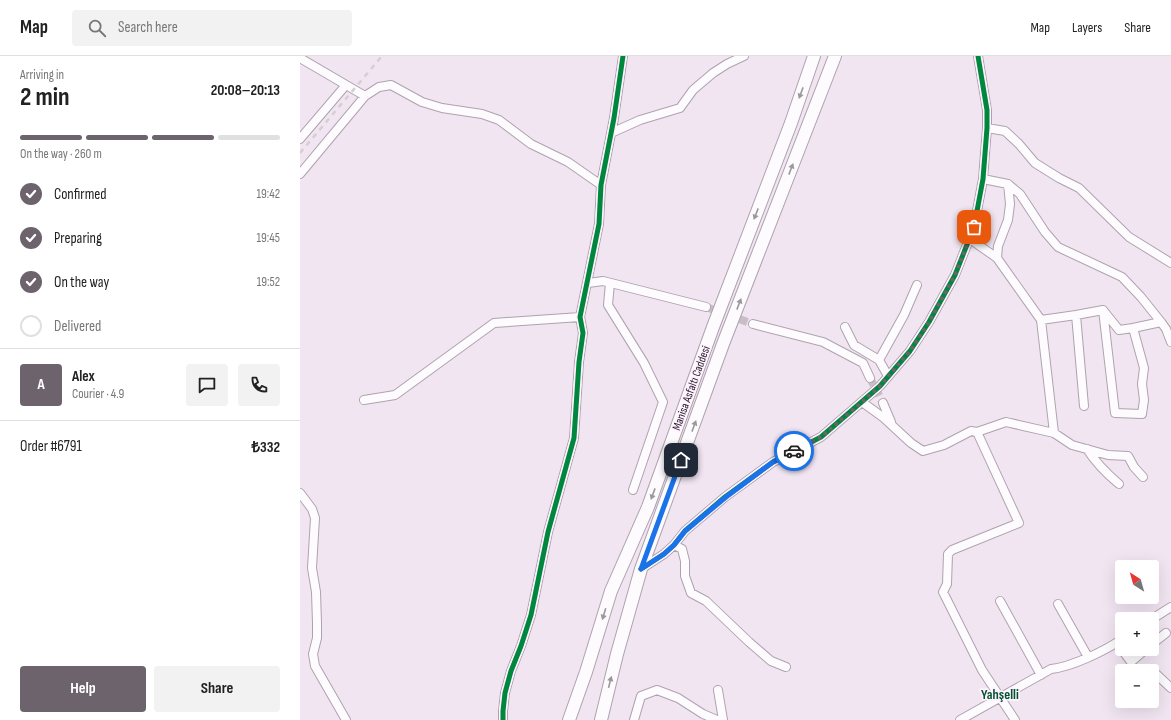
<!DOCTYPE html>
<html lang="en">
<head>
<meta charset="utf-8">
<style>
  :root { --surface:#fff; --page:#f2f2f2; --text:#222; --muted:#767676; --line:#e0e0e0; --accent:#6d636d }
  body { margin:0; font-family:"Sofia Sans Condensed",sans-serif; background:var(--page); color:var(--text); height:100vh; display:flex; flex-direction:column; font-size:15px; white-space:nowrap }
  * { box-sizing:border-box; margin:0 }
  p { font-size:13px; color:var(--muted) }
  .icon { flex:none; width:22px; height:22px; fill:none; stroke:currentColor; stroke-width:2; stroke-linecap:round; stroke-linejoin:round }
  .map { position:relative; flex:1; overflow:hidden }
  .panel { display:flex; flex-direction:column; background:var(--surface); width:300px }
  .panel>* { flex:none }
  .needle { width:26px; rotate:323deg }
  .tools { position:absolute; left:815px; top:504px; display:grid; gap:8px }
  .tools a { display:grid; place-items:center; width:44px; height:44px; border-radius:4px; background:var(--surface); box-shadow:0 4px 16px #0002; font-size:20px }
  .pin { position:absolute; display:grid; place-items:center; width:34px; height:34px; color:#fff; margin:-17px; border-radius:8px; box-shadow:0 2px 6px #0006 }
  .courier { position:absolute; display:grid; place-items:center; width:40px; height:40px; margin:-20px; border:3px solid #1a73e8; border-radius:50%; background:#fff; color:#222; box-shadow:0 1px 5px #0007 }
  .headline em { font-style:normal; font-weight:700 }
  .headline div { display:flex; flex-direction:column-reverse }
  .headline { display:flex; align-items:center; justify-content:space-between; height:68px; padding:0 20px }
  h1 { font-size:26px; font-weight:700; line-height:30px }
  .bar { display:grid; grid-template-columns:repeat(4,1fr); gap:6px 4px; align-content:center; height:48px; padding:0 20px }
  .bar i { height:5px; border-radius:3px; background:var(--line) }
  .bar .on { background:var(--accent) }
  .bar p { grid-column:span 4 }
  .line { display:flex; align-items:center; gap:10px; padding:0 20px; border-top:1px solid var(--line) }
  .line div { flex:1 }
  .round { display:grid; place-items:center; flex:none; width:42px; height:42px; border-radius:4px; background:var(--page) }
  ol { padding:0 20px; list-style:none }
  li { display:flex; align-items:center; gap:12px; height:44px }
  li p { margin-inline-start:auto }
  li .icon { padding:4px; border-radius:50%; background:var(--accent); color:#fff; stroke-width:4 }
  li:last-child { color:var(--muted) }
  li i { width:22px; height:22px; border:2px solid var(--line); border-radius:50% }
  .button { display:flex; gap:8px; margin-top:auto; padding:8px 20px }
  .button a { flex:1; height:46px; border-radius:4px; background:var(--accent); color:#fff; font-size:16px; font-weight:700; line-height:46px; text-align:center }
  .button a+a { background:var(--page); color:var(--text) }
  header { display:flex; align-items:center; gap:24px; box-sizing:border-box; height:56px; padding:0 20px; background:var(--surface); border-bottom:1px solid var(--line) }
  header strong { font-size:19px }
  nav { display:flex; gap:22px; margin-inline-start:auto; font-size:14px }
  .search { width:280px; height:36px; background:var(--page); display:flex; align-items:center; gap:10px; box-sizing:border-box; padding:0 14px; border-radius:4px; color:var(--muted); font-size:15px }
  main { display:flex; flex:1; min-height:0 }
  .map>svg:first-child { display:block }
</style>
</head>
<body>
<header>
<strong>Map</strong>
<div class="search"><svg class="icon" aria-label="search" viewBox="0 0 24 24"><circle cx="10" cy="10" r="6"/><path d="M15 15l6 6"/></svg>Search here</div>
<nav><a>Map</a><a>Layers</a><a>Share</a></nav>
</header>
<main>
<section class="panel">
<div class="headline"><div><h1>2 min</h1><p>Arriving in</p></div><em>20:08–20:13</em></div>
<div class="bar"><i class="on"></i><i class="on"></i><i class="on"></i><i></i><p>On the way · 260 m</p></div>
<ol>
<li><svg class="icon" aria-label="check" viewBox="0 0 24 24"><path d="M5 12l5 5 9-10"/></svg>Confirmed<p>19:42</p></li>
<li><svg class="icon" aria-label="check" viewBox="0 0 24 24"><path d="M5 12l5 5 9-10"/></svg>Preparing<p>19:45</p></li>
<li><svg class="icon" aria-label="check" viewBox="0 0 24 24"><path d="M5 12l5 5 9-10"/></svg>On the way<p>19:52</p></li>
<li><i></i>Delivered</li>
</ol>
<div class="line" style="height:72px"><b class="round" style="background:var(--accent);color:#fff">A</b><div><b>Alex</b><p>Courier · 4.9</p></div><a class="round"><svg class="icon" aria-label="chat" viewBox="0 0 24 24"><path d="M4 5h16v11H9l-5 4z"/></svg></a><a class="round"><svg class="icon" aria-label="phone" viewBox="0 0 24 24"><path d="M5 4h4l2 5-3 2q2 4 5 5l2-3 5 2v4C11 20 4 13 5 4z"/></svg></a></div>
<div class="line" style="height:52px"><div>Order #6791</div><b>₺332</b></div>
<div class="button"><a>Help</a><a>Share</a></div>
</section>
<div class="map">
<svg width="871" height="664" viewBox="0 0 871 664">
  <rect width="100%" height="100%" fill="#f2e5f2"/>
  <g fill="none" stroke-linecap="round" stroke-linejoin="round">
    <path stroke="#c9bdc9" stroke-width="8" stroke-dasharray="8 4" stroke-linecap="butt" d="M406 251 453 268
      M570 322 583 347"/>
    <g stroke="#ada3ad" stroke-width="10">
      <path id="minor" d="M0 2 65 40 79 31 91 29 122 46 142 52 182 58 199 64 231 88 268 106 301 129
        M687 72 705 75 719 88 735 107 759 122 779 132 829 181 871 207
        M311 77 340 64 380 52 393 34 413 17 427 8 444 0
        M0 83 46 29
        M0 118 65 40
        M683 123 708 128 720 138 745 176 758 191 822 221 841 241 861 266 866 273 871 286
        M708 128 710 148 708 164 698 190 697 202 741 264 754 377
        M670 183 697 202
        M288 227 303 225 406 251
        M310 227 308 249 344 307 363 346 333 434
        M803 254 815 357 842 358 844 344 842 328 844 312 833 272
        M776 259 784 350
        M741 264 776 259 803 254 819 274 833 272 861 266
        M453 268 523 286 563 307 570 322
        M545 271 554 289 579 304
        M588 320 579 304 604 259 617 229
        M64 344 95 339 194 267 280 261
        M562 346 584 362 611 387 623 395 644 389 671 375 677 376 706 366 754 377 772 389 808 399 828 400 834 411 843 421
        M583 347 591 366
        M677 376 719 467 652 494 648 498 647 528 643 536 682 614 715 664
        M787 393C796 407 807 418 819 428
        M0 437 12 453 15 462 12 512 16 536 17 567V582L13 598 15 610 46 664
        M374 489 382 493 385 505V520L391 537 406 545 449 586 471 605 486 611
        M341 513 364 498 374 489 385 475 425 441 473 406 521 381 580 330 610 295 629 266 655 219 674 171 683 123 687 72V54L678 0
        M700 545 741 619
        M758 548 788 601
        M852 563 871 551
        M817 587 831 606 846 593
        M852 588 866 577
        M855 617 871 632
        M418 634 423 664
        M203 664V655L205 637 211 615 221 590 231 559 248 476 274 382 279 306 283 277 280 261 299 168 301 129 314 62 323 0
        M334 664 341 640 357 634 378 642 403 658 417 664
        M660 664 751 613C771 611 805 595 822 583"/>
    </g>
    <g stroke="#ada3ad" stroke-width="14">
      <path id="highway" d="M269 664 286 616 311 535 348 451 413 271 491 67 514 0
        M301 664 317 598 341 513 423 288 535 0"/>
    </g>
    <use href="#minor" stroke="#fdfbfd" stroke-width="8"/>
    <use href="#highway" stroke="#fdfbfd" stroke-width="12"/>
    <path stroke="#d3cfd3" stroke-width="2.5" stroke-dasharray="5 5" stroke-linecap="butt" d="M0 97 82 0"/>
    <g stroke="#fff1ff" stroke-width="8">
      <path id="cycleway" d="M341 513 364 498 374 489 385 475 425 441 473 406 521 381 580 330 610 295 629 266 655 219 674 171 683 123 687 72V54L678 0
        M203 664V655L205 637 211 615 221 590 231 559 248 476 274 382 279 306 283 277 280 261 299 168 301 129 314 62 323 0"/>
    </g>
    <use href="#cycleway" stroke="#00873e" stroke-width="5"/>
  </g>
  <defs><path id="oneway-solid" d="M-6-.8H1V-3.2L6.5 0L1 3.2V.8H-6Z"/></defs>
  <g fill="#9c979c">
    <use href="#oneway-solid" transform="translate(501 37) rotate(110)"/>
    <use href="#oneway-solid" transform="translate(491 113) rotate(-69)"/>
    <use href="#oneway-solid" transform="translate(456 158) rotate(111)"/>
    <use href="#oneway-solid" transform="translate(439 248) rotate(-69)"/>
    <use href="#oneway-solid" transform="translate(394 370) rotate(-70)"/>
    <use href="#oneway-solid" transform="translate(353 438) rotate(110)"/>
    <use href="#oneway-solid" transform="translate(304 558) rotate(107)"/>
    <use href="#oneway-solid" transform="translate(310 626) rotate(-76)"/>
  </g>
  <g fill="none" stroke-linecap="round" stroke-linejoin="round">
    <path stroke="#6d636d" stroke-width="4" stroke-dasharray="0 7.2" d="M494 395 521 381 562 346 580 330 610 295 629 266 655 219 674 171"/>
    <path stroke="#1a73e8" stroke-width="5" d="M381 404 341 513 364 498 374 489 385 475 426 441 473 406 494 395"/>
  </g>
  <g text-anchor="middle" stroke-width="3.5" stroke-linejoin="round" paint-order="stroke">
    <g font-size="12" fill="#261d26" stroke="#fff1ff">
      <text transform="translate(391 332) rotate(-70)" y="4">Manisa Asfaltı Caddesi</text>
    </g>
    <g font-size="14" font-weight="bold" fill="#00552d" stroke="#fff1ff">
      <text x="700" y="643">Yahşelli</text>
    </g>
  </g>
</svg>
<div class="tools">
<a><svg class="needle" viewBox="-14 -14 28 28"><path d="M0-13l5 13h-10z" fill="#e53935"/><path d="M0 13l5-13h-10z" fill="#767676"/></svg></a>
<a>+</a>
<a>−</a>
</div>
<div class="pin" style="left:674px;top:171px;background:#ea580c"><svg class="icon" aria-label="bag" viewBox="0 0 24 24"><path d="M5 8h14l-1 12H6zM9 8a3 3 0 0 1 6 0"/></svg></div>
<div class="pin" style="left:381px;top:404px;background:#1f2937"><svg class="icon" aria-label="home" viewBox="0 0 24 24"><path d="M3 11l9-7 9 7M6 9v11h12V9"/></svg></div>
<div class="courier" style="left:494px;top:395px"><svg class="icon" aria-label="car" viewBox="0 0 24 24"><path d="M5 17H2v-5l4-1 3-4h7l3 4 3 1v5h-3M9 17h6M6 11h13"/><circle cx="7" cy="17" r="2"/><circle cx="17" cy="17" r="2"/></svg></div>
</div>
</main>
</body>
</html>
